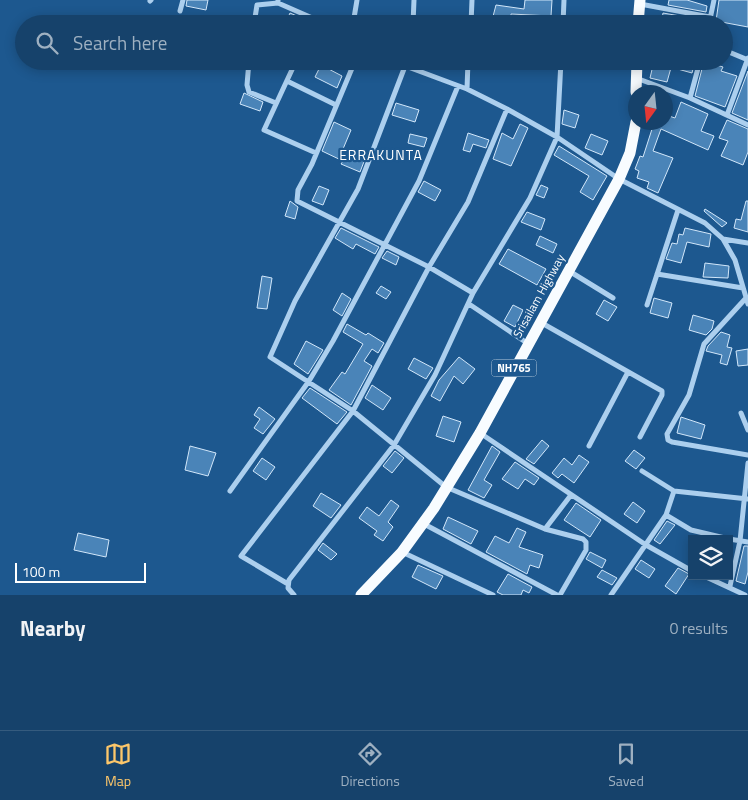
<!DOCTYPE html>
<style>
:root{--surface:#16426b;--page:#1f4971;--text:#f1f3f6;--muted:#9eb0c1;--line:#355b7e;--accent:#fdc76a}
body{margin:0;font-family:"Titillium Web",sans-serif;background:var(--page);color:var(--text)}
.controls{position:absolute;right:15px;bottom:15px;display:grid;overflow:hidden;border-radius:0px;box-shadow:0 2px 12px #0003}
.controls button{width:45px;height:45px;display:grid;place-items:center;padding:0;border:0;border-bottom:1px solid var(--line);background:var(--surface);color:var(--text);font:25px sans-serif}
.compass{position:absolute;left:628px;top:85px;width:45px;height:45px;border-radius:50%;background:var(--surface);box-shadow:0 2px 12px #0003;rotate:195deg}
.scale{position:absolute;left:15px;bottom:12px;width:131px;box-sizing:border-box;padding-left:5px;border:2px solid #fff;border-top:0;font-size:14px;line-height:18px;white-space:nowrap;color:#fff;-webkit-text-stroke:4px #1d588f;paint-order:stroke}
.list{margin:0;padding:0;list-style:none}
h2{display:flex;justify-content:space-between;align-items:center;height:65px;margin:0;padding:0 20px;font-size:21px}
h2 small{font-size:16px;font-weight:400;color:var(--muted)}
.icon{flex:none;width:28px;height:28px;fill:none;stroke:currentColor;stroke-width:2;stroke-linecap:round;stroke-linejoin:round}
.map{position:relative;flex:none;width:748px;height:595px;overflow:hidden}
.search{position:absolute;background:var(--surface);box-shadow:0 2px 12px #0003;left:15px;right:15px;top:15px;height:55px;display:flex;align-items:center;gap:12px;box-sizing:border-box;padding:0 18px;border-radius:28px;color:var(--muted);font-size:19px}
.sheet{height:135px;background:var(--surface)}
nav{display:flex;justify-content:space-around;align-items:center;box-sizing:border-box;height:70px;border-top:1px solid var(--line);background:var(--surface);font-size:14px;color:var(--muted)}
nav a{display:grid;justify-items:center;gap:2px}
nav .on{color:var(--accent)}
.map>svg:first-child{display:block}
</style>
<div class="map">
<svg width="748" height="595" viewBox="0 0 748 595">
<rect width="100%" height="100%" fill="#1d588f"/>
<path fill="#4a84b8" stroke="#d2e7fa" d="M 187,0 L 208,0 L 206,10 L 186,6 Z
M 525,0 L 552,0 L 551,16 L 511,14 L 511,24 L 491,24 L 496,5 L 524,9 Z
M 669,0 L 687,0 L 707,6 L 706,12 L 668,5 Z
M 719,0 L 748,0 L 748,27 L 716,21 Z
M 290,13 L 315,24 L 285,24 Z
M 663,13 L 703,20 L 702,24 L 661,24 Z
M 654,61 L 672,64 L 667,82 L 650,78 Z
M 675,61 L 695,61 L 692,73 L 674,68 Z
M 704,61 L 723,67 L 721,71 L 737,76 L 725,107 L 695,96 Z
M 321,65 L 342,76 L 337,88 L 315,77 Z
M 748,71 L 748,120 L 732,113 Z
M 244,93 L 263,102 L 260,111 L 240,104 Z
M 681,102 L 708,114 L 701,131 L 714,136 L 708,150 L 661,129 L 653,151 L 673,158 L 658,193 L 647,188 L 649,182 L 637,178 L 639,171 L 635,169 L 640,156 L 643,157 L 653,126 L 646,122 L 666,122 L 666,115 L 675,118 Z
M 396,103 L 419,110 L 415,122 L 392,115 Z
M 564,110 L 579,115 L 575,128 L 562,124 Z
M 727,120 L 748,129 L 748,152 L 743,165 L 721,156 L 728,141 L 719,138 Z
M 334,122 L 351,130 L 343,149 L 365,159 L 360,172 L 341,164 L 343,161 L 322,151 Z
M 520,124 L 528,128 L 511,166 L 493,159 L 502,133 L 513,139 Z
M 468,133 L 489,140 L 486,148 L 473,144 L 470,152 L 463,150 Z
M 410,134 L 427,138 L 424,147 L 408,143 Z
M 591,134 L 608,141 L 602,155 L 585,148 Z
M 559,146 L 607,176 L 593,200 L 580,192 L 589,176 L 554,155 Z
M 424,181 L 441,190 L 435,201 L 418,192 Z
M 541,185 L 548,188 L 544,198 L 536,195 Z
M 319,186 L 329,190 L 323,205 L 312,201 Z
M 290,201 L 298,207 L 295,219 L 285,216 Z
M 746,201 L 748,201 L 748,232 L 734,228 L 736,219 L 741,220 Z
M 705,209 L 727,223 L 722,227 L 704,211 Z
M 527,212 L 545,219 L 541,230 L 521,222 Z
M 341,228 L 379,247 L 375,254 L 356,244 L 353,249 L 335,238 Z
M 685,228 L 711,234 L 709,247 L 687,242 L 681,263 L 666,259 L 672,243 L 677,244 L 679,234 L 683,235 Z
M 540,236 L 557,244 L 553,253 L 536,245 Z
M 508,249 L 546,269 L 537,285 L 499,264 Z
M 387,251 L 399,257 L 396,265 L 382,258 Z
M 705,263 L 729,266 L 728,278 L 703,277 Z
M 262,276 L 272,278 L 267,309 L 257,308 Z
M 381,286 L 391,292 L 386,299 L 376,293 Z
M 342,293 L 351,299 L 342,316 L 333,310 Z
M 654,298 L 672,303 L 668,318 L 650,313 Z
M 604,300 L 617,307 L 608,321 L 596,314 Z
M 513,305 L 523,310 L 515,327 L 504,321 Z
M 693,315 L 714,321 L 712,329 L 706,335 L 689,330 Z
M 347,324 L 366,335 L 368,333 L 384,343 L 378,353 L 372,349 L 364,361 L 372,366 L 351,405 L 329,390 L 342,372 L 345,374 L 363,344 L 343,332 Z
M 721,332 L 730,335 L 727,347 L 732,348 L 727,365 L 720,363 L 722,355 L 706,351 L 708,346 Z
M 306,341 L 323,350 L 308,374 L 294,364 Z
M 748,349 L 748,365 L 738,366 L 736,351 Z
M 459,357 L 475,369 L 463,384 L 454,376 L 440,401 L 431,396 L 439,380 Z
M 414,358 L 433,368 L 426,379 L 408,369 Z
M 372,385 L 391,398 L 383,410 L 365,398 Z
M 310,388 L 347,412 L 337,424 L 302,398 Z
M 259,407 L 275,419 L 263,434 L 254,428 L 260,419 L 254,415 Z
M 443,416 L 461,422 L 454,442 L 436,436 Z
M 681,417 L 705,425 L 701,439 L 677,433 Z
M 542,440 L 549,446 L 534,464 L 526,459 Z
M 190,446 L 216,453 L 208,476 L 185,470 Z
M 492,446 L 500,452 L 484,480 L 492,485 L 484,498 L 468,490 Z
M 634,450 L 645,458 L 636,469 L 625,461 Z
M 395,451 L 404,458 L 392,473 L 383,466 Z
M 579,455 L 589,462 L 574,483 L 562,474 L 558,478 L 552,473 L 564,458 L 572,465 Z
M 262,458 L 275,467 L 266,480 L 253,471 Z
M 515,462 L 539,478 L 534,485 L 525,479 L 518,489 L 502,479 Z
M 321,493 L 341,505 L 331,518 L 313,506 Z
M 391,500 L 399,506 L 388,522 L 393,527 L 383,541 L 374,535 L 377,531 L 359,518 L 367,507 L 379,516 Z
M 633,502 L 645,511 L 637,523 L 624,514 Z
M 576,503 L 601,520 L 590,537 L 564,520 Z
M 448,517 L 478,531 L 471,544 L 443,529 Z
M 667,521 L 675,525 L 660,544 L 654,540 Z
M 517,528 L 526,532 L 519,547 L 543,555 L 539,568 L 530,565 L 527,574 L 486,552 L 495,536 L 509,543 Z
M 78,533 L 109,540 L 106,557 L 74,550 Z
M 323,543 L 337,554 L 331,560 L 318,550 Z
M 744,546 L 748,546 L 748,572 L 745,584 L 736,581 Z
M 590,552 L 606,560 L 602,568 L 586,559 Z
M 641,560 L 655,569 L 649,578 L 635,569 Z
M 418,565 L 443,576 L 436,589 L 412,577 Z
M 678,568 L 689,574 L 676,594 L 665,586 Z
M 602,570 L 617,578 L 612,585 L 597,577 Z
M 508,574 L 532,587 L 529,593 L 523,590 L 521,595 L 503,595 L 497,592 Z"/>
<g fill="none" stroke-linecap="round" stroke-linejoin="round">
<path stroke="#accfee" stroke-width="5" d="M 278,0 L 278,3 L 326,24
M 150,1 L 151,0
M 640,4 L 710,17
M 180,11 L 183,0
M 254,24 L 257,5 L 278,3
M 353,24 L 357,0
M 413,24 L 414,0
M 471,24 L 472,0
M 563,24 L 564,0
M 709,24 L 714,0
M 724,50 L 748,60
M 249,61 L 247,85 L 249,92 L 276,103
M 296,61 L 264,130 L 316,153
M 355,61 L 312,164 L 298,190 L 297,201 L 429,267 L 473,293
M 392,61 L 467,89 L 507,109 L 557,137 L 619,179 L 705,223 L 723,239 L 735,260 L 748,304
M 407,61 L 358,189 L 295,301 L 270,357 L 353,411 L 446,487 L 545,529 L 583,539 L 586,542 L 586,550 L 560,595
M 636,78 L 690,98 L 748,125
M 287,81 L 336,105
M 467,89 L 468,61
M 690,98 L 700,61
M 727,115 L 748,58
M 723,239 L 748,243
M 569,271 L 613,298
M 657,274 L 743,288
M 746,298 L 704,344 L 689,395 L 667,434 L 668,440 L 672,442 L 748,455
M 469,304 L 527,343
M 647,305 L 678,210
M 540,322 L 662,391 L 662,395 L 640,437
M 741,413 L 748,430
M 480,433 L 646,545 L 692,571
M 589,446 L 628,372
M 642,471 L 674,491 L 748,499
M 230,491 L 309,381 L 333,341 L 419,181 L 458,86
M 666,515 L 691,530 L 729,539
M 424,524 L 557,595
M 545,529 L 571,495
M 729,539 L 748,542
M 402,552 L 493,595
M 704,576 L 745,595
M 288,584 L 241,556 L 353,411 L 429,267 L 468,202 L 507,109
M 730,586 L 740,541 L 748,463
M 294,595 L 288,588 L 289,580 L 394,445 L 435,375 L 473,293 L 530,198 L 557,137 L 561,61
M 611,595 L 666,515 L 674,491"/>
<path stroke="#f8fcff" stroke-width="11" d="M 638,24 L 640,0
M 636,92 L 637,61
M 361,595 L 402,552 L 434,508 L 480,433 L 619,179 L 630,153 L 636,122"/>
</g>
<g text-anchor="middle" stroke-width="4.5" stroke-linejoin="round" paint-order="stroke">
<rect fill="#1d588f" stroke="#bbcddd" stroke-width="1" x="491.5" y="359.5" width="45" height="17" rx="4"/>
<g font-size="11" font-weight="bold" fill="#fff">
<text x="514" y="372">NH765</text>
</g>
<g font-size="12" fill="#fff" stroke="#1d588f">
<text transform="translate(539 296) rotate(-61)" y="4">Srisailam Highway</text>
</g>
<g font-size="14" letter-spacing="1" fill="#fff" stroke="#1d588f">
<text x="381" y="160">ERRAKUNTA</text>
</g>
</g>
</svg>
<div class="controls">
<button><svg class="icon" aria-label="layers" viewBox="0 0 24 24"><path d="M12 4l9 5-9 5-9-5zM3 14l9 5 9-5"/></svg></button>
</div>
<svg class="compass" viewBox="-18 -18 36 36"><path d="M0-13l5 13h-10z" fill="#e53935"/><path d="M0 13l5-13h-10z" fill="#9eb0c1"/></svg>
<div class="scale">100 m</div>
<div class="search"><svg class="icon" aria-label="search" viewBox="0 0 24 24"><circle cx="10" cy="10" r="6"/><path d="M15 15l6 6"/></svg>Search here</div>
</div>
<section class="sheet">
<h2>Nearby<small>0 results</small></h2>
<ul class="list">
</ul>
</section>
<nav>
<a class="on"><svg class="icon" aria-label="map" viewBox="0 0 24 24"><path d="M3 6l6-2 6 2 6-2v14l-6 2-6-2-6 2zM9 4v14M15 6v14"/></svg>Map</a>
<a><svg class="icon" aria-label="directions" viewBox="0 0 24 24"><path d="M12 3l9 9-9 9-9-9zM9 14v-3h6M13 9l2 2-2 2"/></svg>Directions</a>
<a><svg class="icon" aria-label="saved" viewBox="0 0 24 24"><path d="M7 4h10v16l-5-4-5 4z"/></svg>Saved</a>
</nav>
